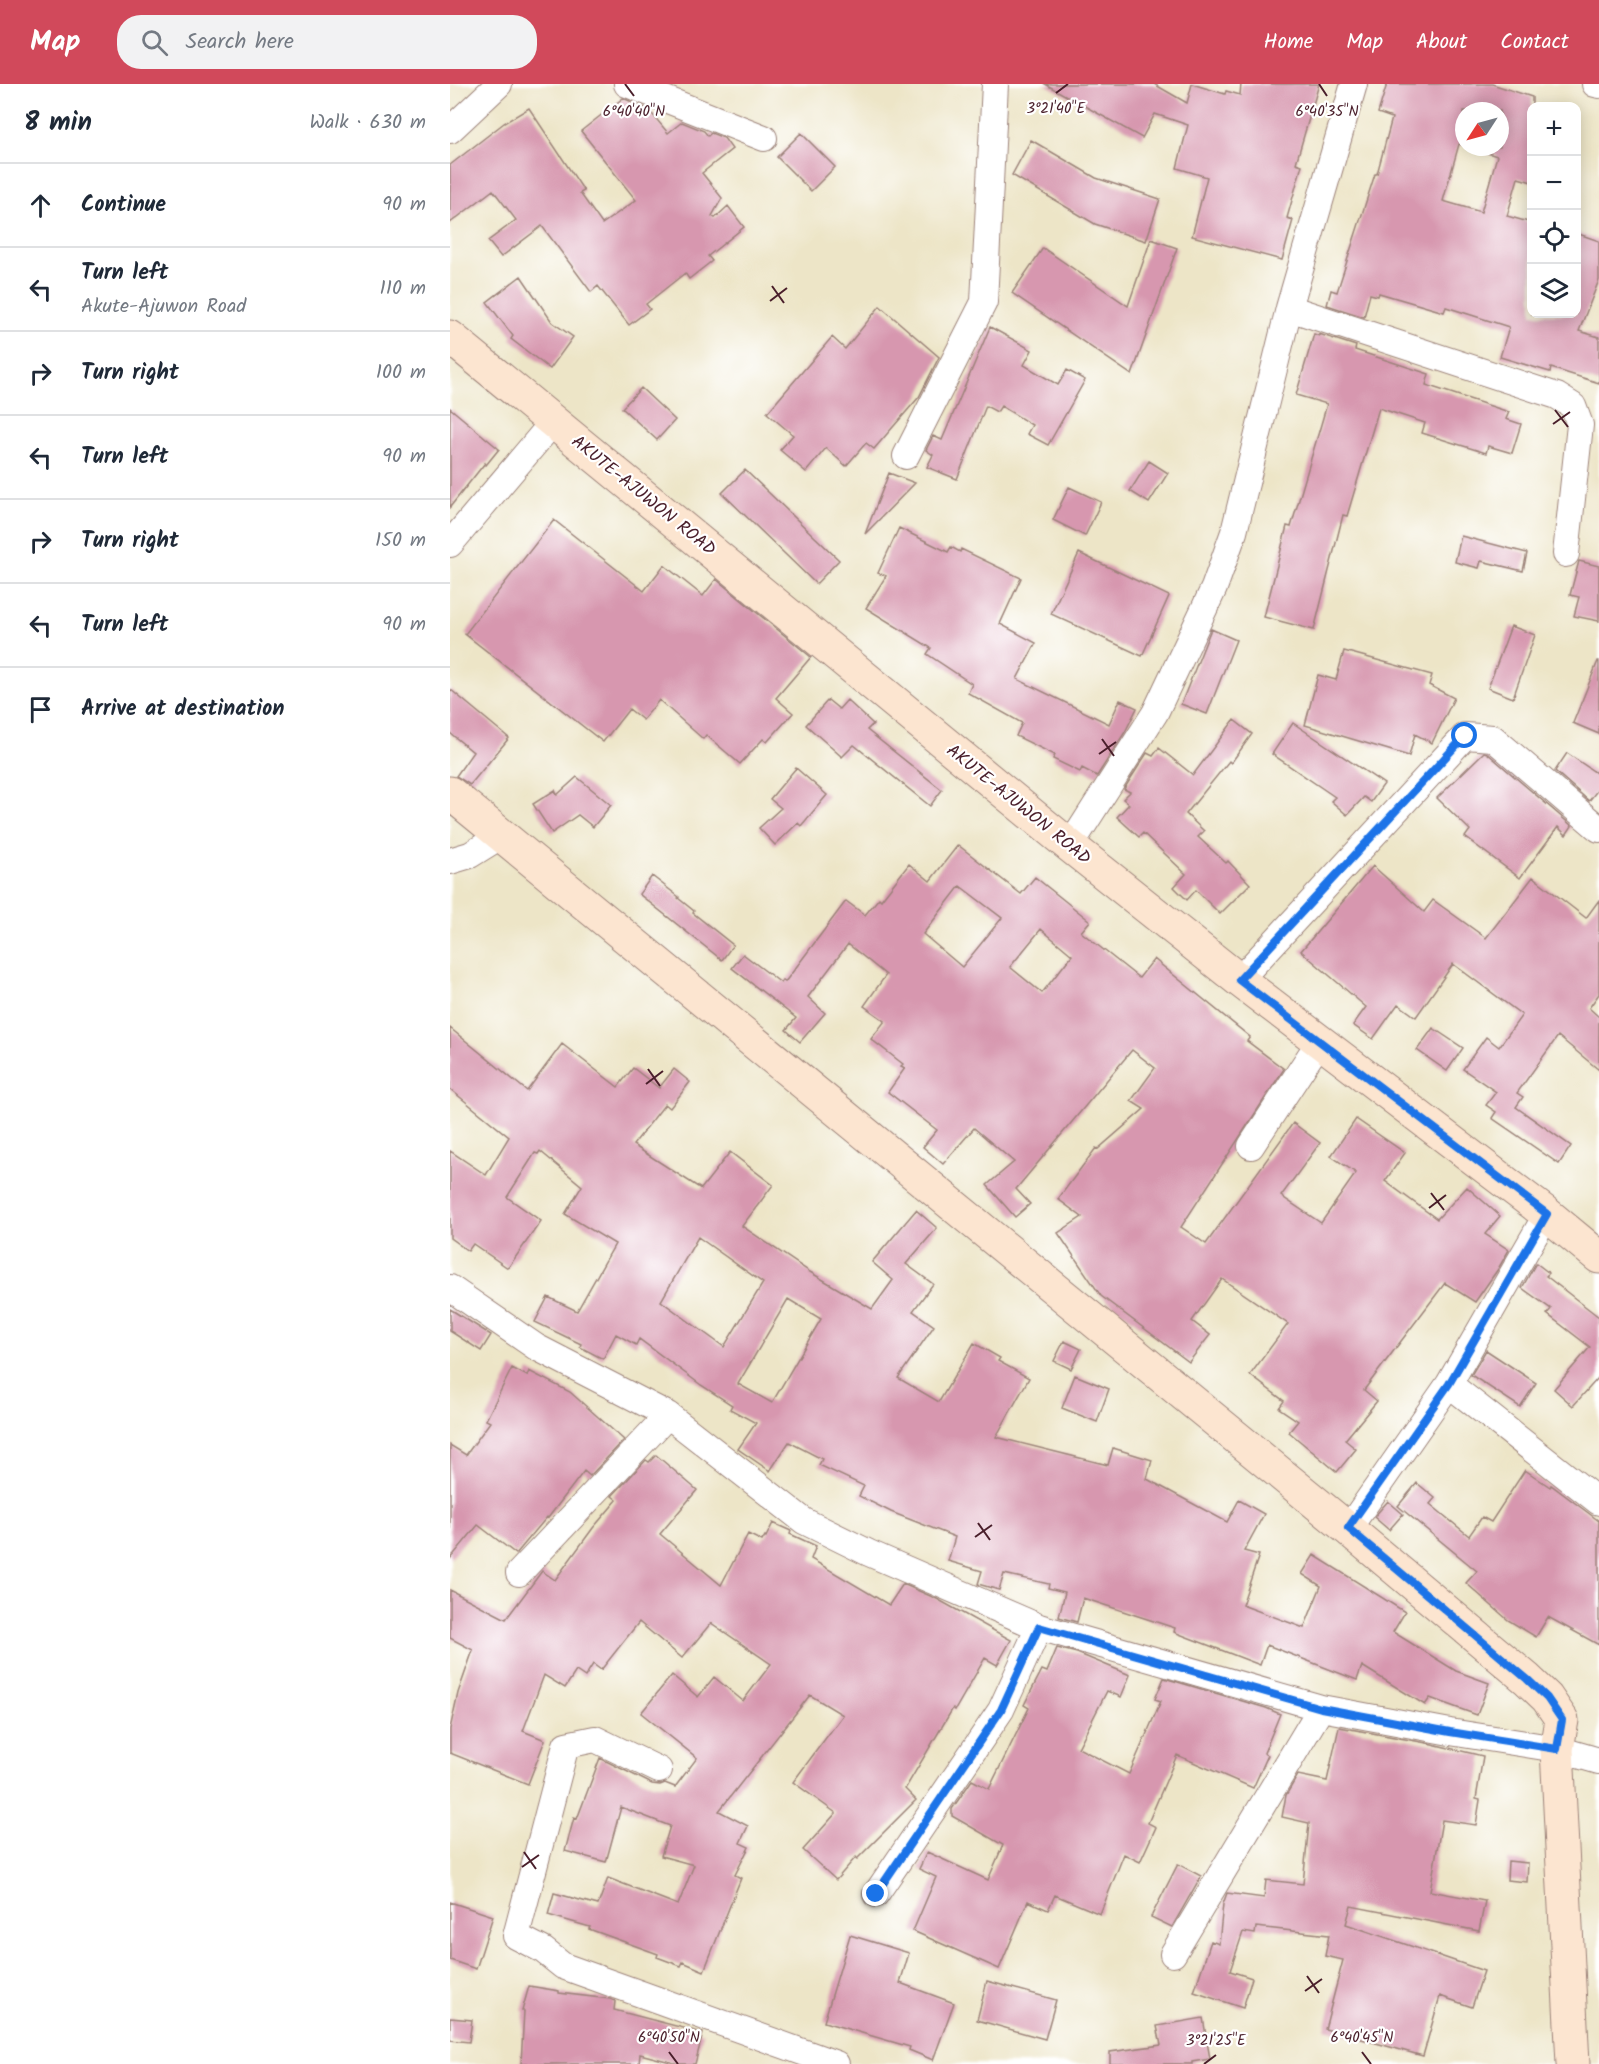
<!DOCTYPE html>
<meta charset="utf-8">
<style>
:root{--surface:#fff;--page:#f2f2f3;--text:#1f2937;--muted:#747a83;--line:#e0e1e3;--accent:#d1495b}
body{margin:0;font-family:Kalam,sans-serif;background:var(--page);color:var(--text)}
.controls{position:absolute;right:18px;top:18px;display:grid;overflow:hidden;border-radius:12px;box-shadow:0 3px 15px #0003}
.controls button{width:54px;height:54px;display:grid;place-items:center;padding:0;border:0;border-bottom:2px solid var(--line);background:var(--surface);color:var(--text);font:30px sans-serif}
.compass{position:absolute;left:1005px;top:18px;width:54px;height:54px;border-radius:50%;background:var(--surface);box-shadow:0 3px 15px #0003;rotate:234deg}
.stop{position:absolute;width:18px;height:18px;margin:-14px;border:4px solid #1a73e8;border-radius:50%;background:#fff}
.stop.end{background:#1a73e8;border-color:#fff;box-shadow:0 2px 6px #0008}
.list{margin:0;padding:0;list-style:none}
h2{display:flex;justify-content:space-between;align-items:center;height:78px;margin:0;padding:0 24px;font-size:26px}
h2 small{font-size:20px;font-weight:400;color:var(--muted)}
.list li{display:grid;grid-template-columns:39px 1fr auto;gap:18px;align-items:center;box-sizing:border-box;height:84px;padding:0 24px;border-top:2px solid var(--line)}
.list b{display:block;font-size:22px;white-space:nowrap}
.list p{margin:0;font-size:20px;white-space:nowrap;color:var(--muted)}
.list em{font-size:20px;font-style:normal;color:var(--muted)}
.icon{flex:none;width:33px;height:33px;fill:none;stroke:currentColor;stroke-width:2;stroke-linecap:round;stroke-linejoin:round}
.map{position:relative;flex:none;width:1149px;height:1980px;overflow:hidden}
header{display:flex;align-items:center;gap:36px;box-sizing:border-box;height:84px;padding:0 30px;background:var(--accent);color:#fff}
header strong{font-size:28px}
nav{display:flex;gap:33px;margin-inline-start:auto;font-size:21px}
.search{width:420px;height:54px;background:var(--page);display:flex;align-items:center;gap:15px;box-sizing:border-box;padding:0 21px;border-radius:24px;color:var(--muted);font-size:22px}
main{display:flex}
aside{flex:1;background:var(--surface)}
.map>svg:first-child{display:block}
</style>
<header>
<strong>Map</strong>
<div class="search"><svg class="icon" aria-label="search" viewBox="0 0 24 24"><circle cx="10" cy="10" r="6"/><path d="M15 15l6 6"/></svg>Search here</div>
<nav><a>Home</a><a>Map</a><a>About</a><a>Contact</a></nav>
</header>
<main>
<aside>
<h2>8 min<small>Walk · 630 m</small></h2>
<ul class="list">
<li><svg class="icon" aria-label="ahead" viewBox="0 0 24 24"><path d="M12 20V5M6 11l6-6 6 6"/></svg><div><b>Continue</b></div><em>90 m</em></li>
<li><svg class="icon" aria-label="left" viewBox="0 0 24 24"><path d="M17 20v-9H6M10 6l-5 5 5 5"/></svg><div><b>Turn left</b><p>Akute-Ajuwon Road</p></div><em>110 m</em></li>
<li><svg class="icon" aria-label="right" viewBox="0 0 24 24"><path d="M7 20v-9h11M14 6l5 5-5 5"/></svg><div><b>Turn right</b></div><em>100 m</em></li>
<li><svg class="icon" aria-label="left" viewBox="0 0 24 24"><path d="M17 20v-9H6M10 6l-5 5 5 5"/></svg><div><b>Turn left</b></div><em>90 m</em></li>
<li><svg class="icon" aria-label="right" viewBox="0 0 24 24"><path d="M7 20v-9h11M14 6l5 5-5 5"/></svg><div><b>Turn right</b></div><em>150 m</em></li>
<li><svg class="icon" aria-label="left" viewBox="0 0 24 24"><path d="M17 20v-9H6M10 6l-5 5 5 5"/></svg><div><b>Turn left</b></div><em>90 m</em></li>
<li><svg class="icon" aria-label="arrive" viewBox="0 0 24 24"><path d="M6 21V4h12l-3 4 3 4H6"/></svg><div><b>Arrive at destination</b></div></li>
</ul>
</aside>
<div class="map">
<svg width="1149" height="1980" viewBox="0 0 1149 1980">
<rect width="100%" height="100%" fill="#fff"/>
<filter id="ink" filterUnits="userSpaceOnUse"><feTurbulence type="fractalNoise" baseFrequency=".0167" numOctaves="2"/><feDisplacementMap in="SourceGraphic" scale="12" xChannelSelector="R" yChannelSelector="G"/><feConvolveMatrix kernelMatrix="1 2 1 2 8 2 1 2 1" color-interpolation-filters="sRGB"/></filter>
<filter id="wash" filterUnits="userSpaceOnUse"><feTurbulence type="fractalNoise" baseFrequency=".008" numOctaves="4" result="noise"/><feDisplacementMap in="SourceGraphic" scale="24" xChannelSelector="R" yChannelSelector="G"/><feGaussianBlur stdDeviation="1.35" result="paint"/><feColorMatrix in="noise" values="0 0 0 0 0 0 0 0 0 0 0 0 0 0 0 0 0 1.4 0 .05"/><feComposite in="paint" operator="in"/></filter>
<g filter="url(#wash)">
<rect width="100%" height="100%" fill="#ede5c7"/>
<g id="blocks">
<path fill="#d797af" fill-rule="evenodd" d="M 595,0 L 704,0 L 737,19 L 742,0 L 775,10 L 776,7 L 790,11 L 791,0 L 869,0 L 846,79 L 852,81 L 837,134 L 843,136 L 832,176 L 742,152 L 757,93 L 727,84 L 738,41 L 705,30 L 692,54 Z
M 937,0 L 1042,0 L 1082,13 L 1082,98 L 1068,94 L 1057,132 L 1082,139 L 1082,230 L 1126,230 L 1126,149 L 1149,157 L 1149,196 L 1129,247 L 1149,253 L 1149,299 L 1101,284 L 1100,288 L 1050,273 L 1059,243 L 996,223 L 994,228 L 929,209 L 928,212 L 920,210 L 914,233 L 877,221 L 881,206 L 887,208 L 925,90 L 927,90 L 942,34 L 928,29 ZM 1014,27 L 1050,27 L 1050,63 L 1019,63 L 1047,72 L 1031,128 L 993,117 L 1009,60 L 1014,61 Z
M 173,14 L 198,25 L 218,49 L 232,38 L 254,47 L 258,52 L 261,49 L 274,54 L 282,65 L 252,89 L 272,114 L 262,132 L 265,134 L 278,122 L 294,143 L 258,172 L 262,177 L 239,195 L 235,189 L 196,220 L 200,225 L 179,241 L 148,202 L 141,208 L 92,142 L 51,173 L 38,157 L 66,136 L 43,106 L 0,139 L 0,81 L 54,39 L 79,24 L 134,107 L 130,109 L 152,140 L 186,116 L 131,47 Z
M 351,49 L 385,83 L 361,107 L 327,73 Z
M 581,56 L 646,94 L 710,115 L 696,157 L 645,140 L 562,91 Z
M 701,155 L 727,164 L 682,291 L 562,209 L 593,164 L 678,222 Z
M 71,192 L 102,238 L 123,253 L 100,285 L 61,255 L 63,252 L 37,218 Z
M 430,222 L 489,273 L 469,313 L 424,365 L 416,359 L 396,382 L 376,364 L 356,388 L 330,366 L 343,351 L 317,329 L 382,253 L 395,265 Z
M 540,243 L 582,266 L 574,281 L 608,301 L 617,286 L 635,296 L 598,361 L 577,350 L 582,341 L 551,322 L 547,328 L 536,322 L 507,395 L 477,383 L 483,371 L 476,366 L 483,352 L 492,356 Z
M 864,250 L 869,252 L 869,250 L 906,262 L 905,266 L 979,290 L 976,301 L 1059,328 L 1056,335 L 1071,340 L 1062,369 L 1038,362 L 1036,369 L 972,349 L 975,339 L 929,324 L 897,432 L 893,431 L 864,546 L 814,533 L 837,442 L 841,443 L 877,320 L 846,311 Z
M 191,304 L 225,336 L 207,356 L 172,324 Z
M 0,324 L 49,365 L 36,381 L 35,379 L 0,423 Z
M 699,377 L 718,389 L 699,419 L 680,407 Z
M 295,386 L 389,476 L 366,500 L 272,409 Z
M 439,389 L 465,399 L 415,450 Z
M 619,403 L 651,418 L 635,452 L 603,436 Z
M 104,436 L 194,507 L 214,481 L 253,512 L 266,495 L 361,573 L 326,614 L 343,629 L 317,658 L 313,655 L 290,680 L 256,651 L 253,655 L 209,616 L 193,636 L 179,625 L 153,658 L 15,550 Z
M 449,444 L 498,468 L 501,463 L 510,468 L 511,465 L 571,494 L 550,540 L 586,559 L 567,595 L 659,640 L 670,616 L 687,624 L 675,648 L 647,692 L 632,684 L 630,688 L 603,675 L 605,671 L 566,652 L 572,639 L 518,609 L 522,600 L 477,570 L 481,564 L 416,524 L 436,492 L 428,489 Z
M 1011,452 L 1077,469 L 1073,487 L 1031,477 L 1029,484 L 1005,478 Z
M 629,469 L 719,512 L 692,572 L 601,530 Z
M 1129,477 L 1149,482 L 1149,537 L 1124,532 L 1129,513 L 1120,511 Z
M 1061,542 L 1085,551 L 1063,614 L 1038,604 Z
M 761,545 L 786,556 L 757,630 L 731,620 Z
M 894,567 L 982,591 L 979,601 L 1004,614 L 982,659 L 965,650 L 959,672 L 855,641 L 868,591 L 886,596 Z
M 1148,577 L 1149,577 L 1149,650 L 1123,639 Z
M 0,605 L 59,654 L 20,701 L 6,692 L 23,668 L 0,649 Z
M 378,616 L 389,625 L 397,616 L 423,640 L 417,646 L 492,706 L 480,722 L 404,661 L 392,673 L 356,641 Z
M 784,636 L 802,650 L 781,679 L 779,677 L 736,730 L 754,747 L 748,753 L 776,779 L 778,777 L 800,800 L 770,830 L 746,806 L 737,816 L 724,803 L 736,790 L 693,749 L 689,753 L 667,733 L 679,720 L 673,715 L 680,708 L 674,705 L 697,669 L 703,672 L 709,664 L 743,691 Z
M 843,639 L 934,700 L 921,718 L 914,713 L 897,731 L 881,717 L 885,713 L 822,670 Z
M 1034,668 L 1037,669 L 1122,742 L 1116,751 L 1108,743 L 1070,794 L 1015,753 L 1020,746 L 987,714 Z
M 1117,669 L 1149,691 L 1149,704 L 1139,717 L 1105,687 Z
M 346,684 L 377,711 L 351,742 L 348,739 L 325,761 L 309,744 L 331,724 L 320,715 Z
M 127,693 L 161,721 L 143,743 L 128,731 L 102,749 L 83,720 L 105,706 L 107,711 Z
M 508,761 L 571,810 L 585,793 L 640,837 L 631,848 L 689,894 L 704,875 L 800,953 L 797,957 L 834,985 L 731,1143 L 756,1160 L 843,1039 L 870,1059 L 831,1112 L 871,1139 L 906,1089 L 881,1072 L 906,1035 L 955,1069 L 935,1097 L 987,1135 L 1017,1103 L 1050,1132 L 1035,1150 L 1059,1166 L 1048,1185 L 1025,1218 L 995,1199 L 914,1306 L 927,1317 L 895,1356 L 906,1365 L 887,1388 L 839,1348 L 848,1337 L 829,1324 L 834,1317 L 800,1291 L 838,1240 L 772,1195 L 742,1237 L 760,1251 L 739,1278 L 651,1212 L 608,1149 L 632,1133 L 608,1115 L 646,1064 L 648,1065 L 694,1025 L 681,1017 L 705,984 L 682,966 L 566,1105 L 580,1120 L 565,1133 L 537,1101 L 564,1078 L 524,1044 L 493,1080 L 473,1063 L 487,1046 L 438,1008 L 455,984 L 451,982 L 453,980 L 421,955 L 435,937 L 414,922 L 436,891 L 398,860 L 358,913 L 375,929 L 350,958 L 336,946 L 346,934 L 282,884 L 293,870 L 331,899 L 333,896 L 335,898 L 396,817 L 415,831 L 429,814 L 431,816 L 459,780 L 480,797 ZM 510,802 L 552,834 L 512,883 L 473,850 ZM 591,845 L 622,871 L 592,909 L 560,883 Z
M 923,782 L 974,828 L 983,816 L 1036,854 L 1083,793 L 1136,834 L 1149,816 L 1149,910 L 1139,924 L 1149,933 L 1149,986 L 1108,952 L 1067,1009 L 1073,1013 L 1066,1023 L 1121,1062 L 1109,1080 L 1042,1034 L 1046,1028 L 1036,1021 L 1046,1008 L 1013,985 L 1036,953 L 1049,963 L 1072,931 L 1003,880 L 966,933 L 948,920 L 923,955 L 903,941 L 916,923 L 851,867 Z
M 202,792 L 229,813 L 228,814 L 244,827 L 243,829 L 283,861 L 272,876 L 189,810 Z
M 0,944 L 77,1007 L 112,960 L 168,1003 L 183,984 L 209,1004 L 224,985 L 240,998 L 220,1024 L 215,1020 L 183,1061 L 251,1105 L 280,1068 L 323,1101 L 292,1142 L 360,1188 L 422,1225 L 443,1196 L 422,1178 L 466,1126 L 487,1144 L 456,1180 L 483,1200 L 463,1227 L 484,1242 L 448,1294 L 489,1318 L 524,1259 L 550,1274 L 548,1277 L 579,1294 L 546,1353 L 658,1381 L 663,1364 L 702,1376 L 697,1395 L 777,1438 L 789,1416 L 814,1430 L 794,1467 L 809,1471 L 792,1521 L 854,1544 L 871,1502 L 852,1490 L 864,1471 L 955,1528 L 943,1548 L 1006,1587 L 1039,1599 L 1027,1631 L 980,1614 L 975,1621 L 912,1582 L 907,1596 L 817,1561 L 810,1581 L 724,1548 L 725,1544 L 633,1514 L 627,1538 L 609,1533 L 615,1508 L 598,1504 L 599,1500 L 554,1490 L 549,1506 L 528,1500 L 532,1487 L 498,1477 L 505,1453 L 441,1428 L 409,1412 L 414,1402 L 369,1381 L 372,1375 L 339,1358 L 320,1387 L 288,1365 L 306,1339 L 280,1325 L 282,1321 L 251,1301 L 189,1255 L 186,1261 L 166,1250 L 153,1275 L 130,1263 L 131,1260 L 85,1238 L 98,1213 L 127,1227 L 165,1160 L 115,1130 L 132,1102 L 90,1067 L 88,1070 L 85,1069 L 57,1113 L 91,1137 L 58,1184 L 23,1160 L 18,1167 L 0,1154 L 0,1067 L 36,1091 L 59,1053 L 0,1005 ZM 248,1153 L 313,1199 L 274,1263 L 211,1217 ZM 338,1215 L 371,1235 L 322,1319 L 288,1300 Z
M 983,944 L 1013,964 L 997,987 L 967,966 Z
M 1086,1179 L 1099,1189 L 1096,1192 L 1149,1233 L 1149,1293 L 1123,1322 L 1104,1305 L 1140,1263 L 1097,1230 L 1101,1225 L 1072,1204 Z
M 0,1225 L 41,1251 L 31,1267 L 0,1247 Z
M 614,1257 L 631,1265 L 621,1285 L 604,1277 Z
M 1036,1266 L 1086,1299 L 1070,1323 L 1021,1291 Z
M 62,1284 L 77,1292 L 79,1287 L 120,1308 L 174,1356 L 140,1392 L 134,1387 L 98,1434 L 97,1433 L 66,1470 L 28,1441 L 0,1475 L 0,1361 L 16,1371 L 40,1338 L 36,1336 Z
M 625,1291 L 659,1305 L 647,1338 L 612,1324 Z
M 206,1371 L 247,1406 L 210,1450 L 271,1501 L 298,1450 L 312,1457 L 315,1452 L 316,1453 L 323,1439 L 341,1447 L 340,1450 L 366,1462 L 361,1475 L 439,1521 L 453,1500 L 487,1515 L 561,1556 L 547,1581 L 535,1574 L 505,1626 L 503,1624 L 455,1705 L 466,1716 L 407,1775 L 406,1773 L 386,1796 L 353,1766 L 386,1729 L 343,1698 L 393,1631 L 360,1611 L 269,1727 L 298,1742 L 290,1759 L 299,1763 L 285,1791 L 291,1794 L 254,1887 L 233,1878 L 231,1882 L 207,1873 L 208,1870 L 139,1845 L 140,1843 L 98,1831 L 104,1809 L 148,1821 L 158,1794 L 228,1821 L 244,1781 L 211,1772 L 220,1742 L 171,1723 L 156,1778 L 115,1767 L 124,1734 L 127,1735 L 150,1674 L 202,1700 L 210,1701 L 215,1699 L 225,1703 L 247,1674 L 191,1629 L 222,1591 L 248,1613 L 264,1593 L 293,1617 L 321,1580 L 261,1539 L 232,1574 L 189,1538 L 151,1586 L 143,1580 L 135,1593 L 126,1587 L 115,1604 L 94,1591 L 73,1647 L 95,1656 L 78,1700 L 0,1669 L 0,1645 L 8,1609 L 23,1566 L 0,1554 L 0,1506 L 56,1535 L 92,1487 L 105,1496 L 143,1444 L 167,1416 L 162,1412 L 196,1376 L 199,1378 Z
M 1075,1386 L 1100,1403 L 1101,1401 L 1149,1437 L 1149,1561 L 1098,1533 L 1086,1553 L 1058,1536 L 1016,1499 L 1027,1487 L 948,1422 L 967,1399 L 985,1414 L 980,1420 L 1019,1452 L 1032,1433 L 1041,1438 Z
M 938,1417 L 953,1430 L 939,1446 L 924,1433 Z
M 607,1564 L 627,1569 L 680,1591 L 671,1613 L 657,1607 L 628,1664 L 679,1690 L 711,1617 L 705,1615 L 714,1594 L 816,1624 L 830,1630 L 814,1669 L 818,1671 L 803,1704 L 727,1671 L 698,1739 L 706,1743 L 690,1778 L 674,1770 L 650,1830 L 605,1811 L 598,1826 L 578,1817 L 549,1885 L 463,1847 L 486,1793 L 469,1785 L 477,1768 L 538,1796 L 553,1761 L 502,1732 L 502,1725 L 522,1696 L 539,1705 L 579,1624 L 574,1621 L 592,1586 L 597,1588 Z
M 889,1643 L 982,1660 L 1033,1672 L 1026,1715 L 1030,1716 L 1026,1741 L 992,1736 L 980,1807 L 1035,1817 L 1029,1847 L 901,1822 L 896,1840 L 1034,1887 L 1022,1923 L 990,1912 L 973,1972 L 875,1945 L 893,1876 L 875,1872 L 879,1851 L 806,1843 L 805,1850 L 793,1848 L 780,1887 L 802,1894 L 793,1924 L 744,1908 L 761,1857 L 769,1860 L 773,1820 L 777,1809 L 814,1814 L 816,1796 L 853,1800 L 859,1739 L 832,1733 L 836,1711 L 848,1691 L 877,1697 Z
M 1058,1777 L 1078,1779 L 1077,1798 L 1057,1796 Z
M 728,1780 L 751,1792 L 722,1843 L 701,1833 Z
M 0,1818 L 43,1832 L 26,1885 L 0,1876 Z
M 400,1851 L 459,1869 L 450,1899 L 504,1919 L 483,1976 L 459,1966 L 460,1963 L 374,1938 Z
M 537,1897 L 606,1916 L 595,1955 L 527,1936 Z
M 79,1902 L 109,1907 L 109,1909 L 160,1915 L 165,1917 L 164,1926 L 253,1949 L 245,1980 L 228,1980 L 190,1970 L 189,1980 L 71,1980 L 74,1927 L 72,1927 Z
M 0,1934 L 22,1936 L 19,1958 L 0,1956 Z
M 753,1934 L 760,1975 L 742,1978 L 742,1980 L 660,1980 L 660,1968 L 711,1961 L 707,1942 Z"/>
</g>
</g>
<g filter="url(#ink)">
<use href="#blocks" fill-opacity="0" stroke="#9c8279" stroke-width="1.5"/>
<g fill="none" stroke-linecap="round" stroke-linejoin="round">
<g stroke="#9c8279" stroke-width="28">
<path id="street" d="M 177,0 L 314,54
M 1145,0 L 1149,1
M 0,46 L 49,0
M 839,224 L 1107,312 L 1123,322 L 1130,341 L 1116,470
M 456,372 L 534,218 L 545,0
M 0,460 L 104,337
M 620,762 L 705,629 L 764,504 L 784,448 L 839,224 L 904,0
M 0,777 L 20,771 L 52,751
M 789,896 L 1015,652 L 1043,654 L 1149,745
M 801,1062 L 870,957
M 0,1204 L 86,1263 L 218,1331 L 354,1437 L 419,1469 L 589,1543 L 871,1624 L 1000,1648 L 1107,1665 L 1149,1677
M 999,1300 L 1149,1418
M 898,1445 L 999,1300 L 1097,1130
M 69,1489 L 218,1331
M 209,1686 L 145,1655 L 116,1661 L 66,1852 L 93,1866 L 113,1882 L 386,1980
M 426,1810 L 551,1626 L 589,1543
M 723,1870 L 871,1624"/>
</g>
<g stroke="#9c8279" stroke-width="35">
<path id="secondary" d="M 0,253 L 620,762 L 789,896 L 1097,1130 L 1149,1173
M 0,709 L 898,1445 L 1077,1595 L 1097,1614 L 1112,1636 L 1107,1665 L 1123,1980"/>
</g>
<use href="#street" stroke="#fff" stroke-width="26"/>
<use href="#secondary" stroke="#fce5d0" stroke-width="33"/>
</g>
</g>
<g fill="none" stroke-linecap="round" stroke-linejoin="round" filter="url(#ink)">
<path stroke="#1a73e8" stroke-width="8" d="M 426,1810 L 551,1626 L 589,1543 L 871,1624 L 1000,1648 L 1107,1665 L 1112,1636 L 1097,1614 L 1077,1595 L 898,1444 L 999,1300 L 1097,1130 L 789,896 L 1015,652"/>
</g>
<path fill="none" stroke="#4a1f2b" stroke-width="2" d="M 175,0 L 184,12M 869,0 L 877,12M 606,9 L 618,0M 322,202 L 334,219M 320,217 L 337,204M 1105,326 L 1118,343M 1103,340 L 1120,328M 652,655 L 664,672M 649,670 L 666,658M 198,985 L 210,1002M 196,1000 L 213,987M 981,1109 L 994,1126M 979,1124 L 996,1111M 528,1439 L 540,1456M 525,1453 L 542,1441M 74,1768 L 86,1785M 72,1783 L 89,1771M 857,1892 L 869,1909M 855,1907 L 872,1895M 219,1968 L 228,1980M 912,1968 L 921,1980M 754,1980 L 766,1971"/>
<g text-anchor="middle" stroke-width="4.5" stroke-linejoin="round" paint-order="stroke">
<g font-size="18" fill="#4a1f2b" stroke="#fff">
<text transform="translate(194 411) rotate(39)" y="6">AKUTE-AJUWON ROAD</text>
<text transform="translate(569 720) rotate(39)" y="6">AKUTE-AJUWON ROAD</text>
</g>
</g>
<g font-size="15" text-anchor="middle" fill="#4a1f2b" stroke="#fff" stroke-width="4.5" stroke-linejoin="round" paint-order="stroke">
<text x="606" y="29">3°21'40"E</text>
<text x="184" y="32">6°40'40"N</text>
<text x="877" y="32">6°40'35"N</text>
<text x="219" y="1958">6°40'50"N</text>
<text x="912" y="1958">6°40'45"N</text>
<text x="766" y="1961">3°21'25"E</text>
</g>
</svg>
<div class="controls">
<button>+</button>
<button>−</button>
<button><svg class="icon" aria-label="locate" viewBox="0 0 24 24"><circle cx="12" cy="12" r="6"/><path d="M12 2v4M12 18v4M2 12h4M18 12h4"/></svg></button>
<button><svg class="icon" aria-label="layers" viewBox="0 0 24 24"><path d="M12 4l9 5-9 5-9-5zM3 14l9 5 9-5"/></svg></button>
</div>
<svg class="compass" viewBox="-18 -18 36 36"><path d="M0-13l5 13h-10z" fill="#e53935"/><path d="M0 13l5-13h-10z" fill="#747a83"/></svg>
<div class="stop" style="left:1015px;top:652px"></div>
<div class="stop end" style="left:426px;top:1810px"></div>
</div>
</main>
